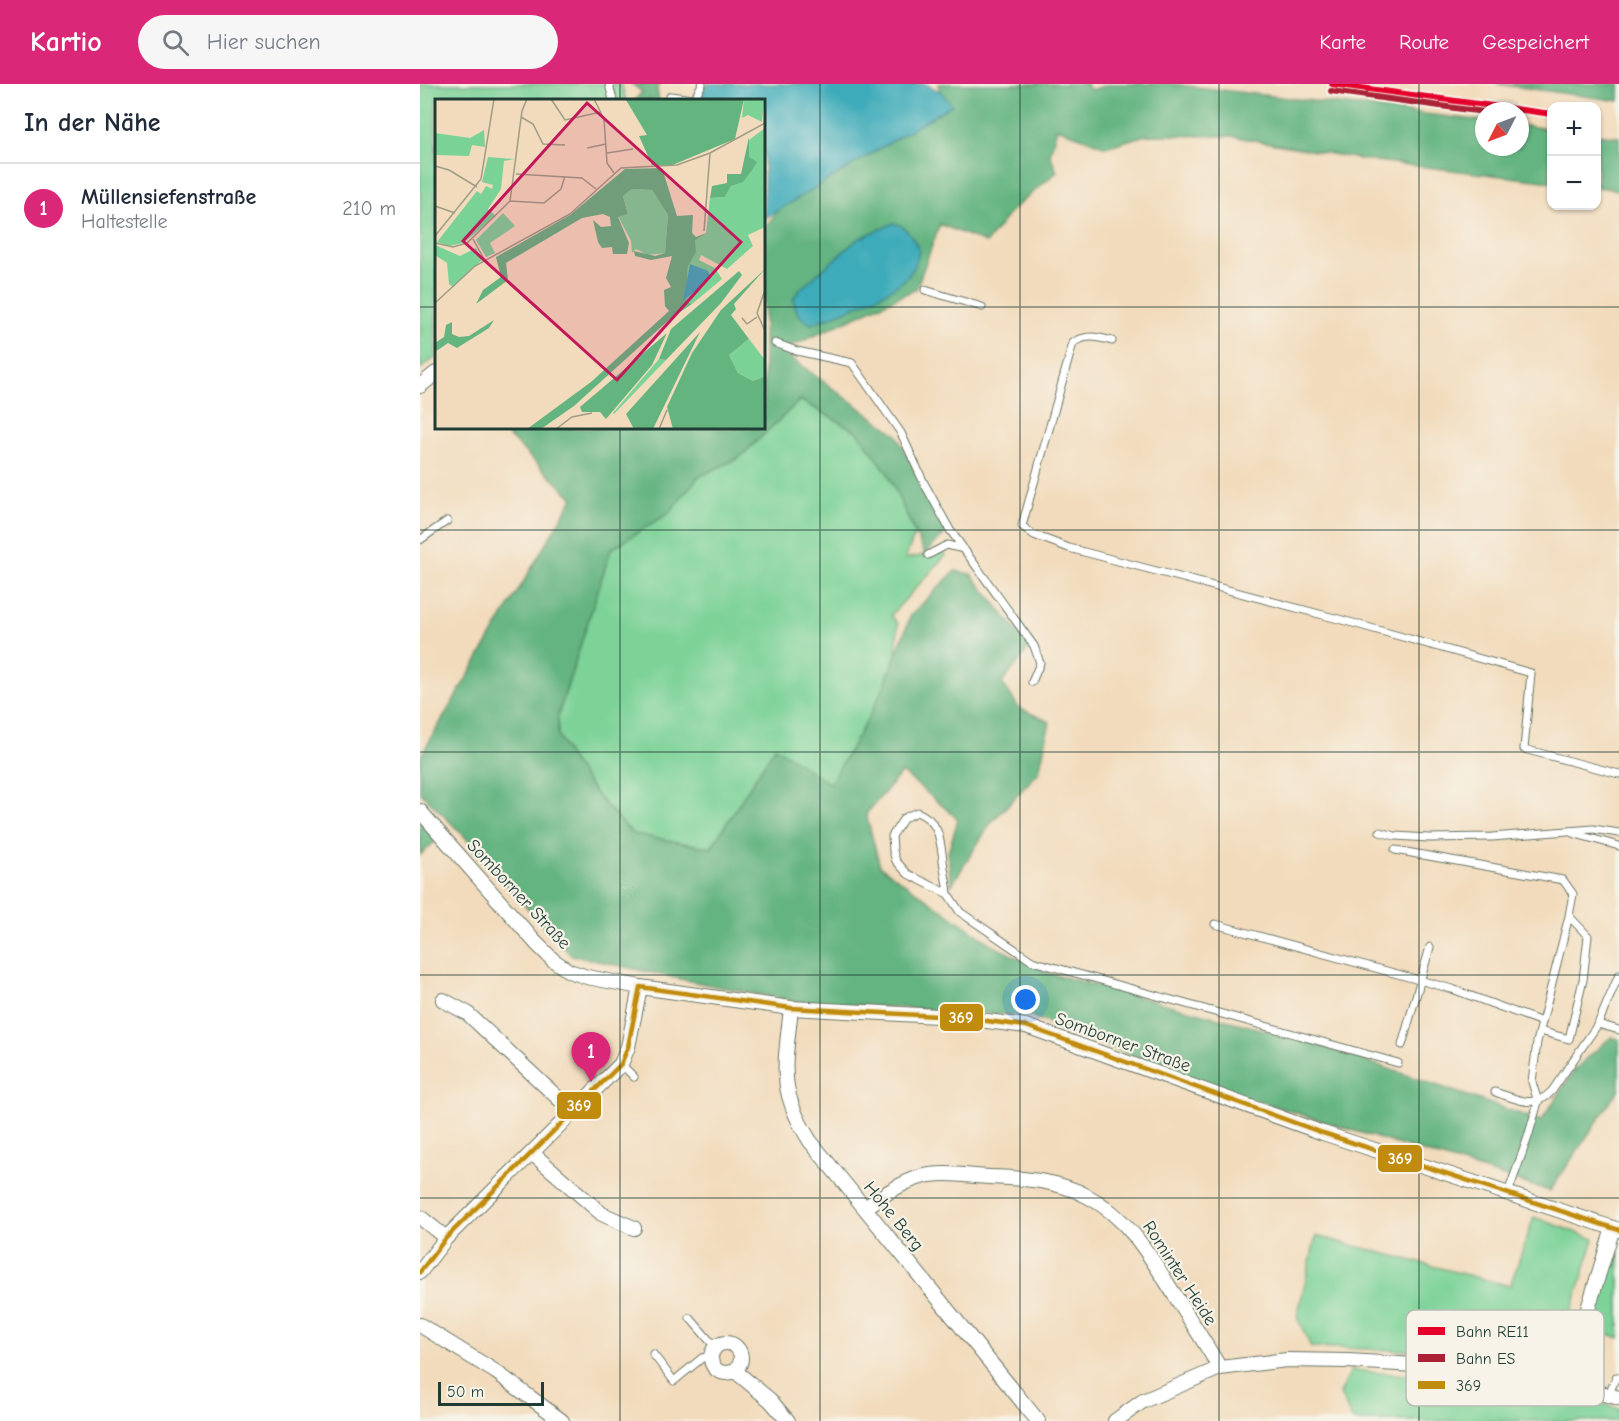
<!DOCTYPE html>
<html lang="de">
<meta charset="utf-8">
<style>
:root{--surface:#fff;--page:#f6f6f7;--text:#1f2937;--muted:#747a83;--line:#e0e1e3;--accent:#db2777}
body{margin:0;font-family:"Comic Neue",sans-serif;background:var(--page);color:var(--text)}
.controls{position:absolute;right:18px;top:18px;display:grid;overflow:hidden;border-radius:12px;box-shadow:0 2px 4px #0004}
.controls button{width:54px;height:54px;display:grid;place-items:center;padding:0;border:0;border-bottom:2px solid var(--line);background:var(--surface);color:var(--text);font:30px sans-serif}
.compass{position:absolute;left:1055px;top:18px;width:54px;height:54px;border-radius:50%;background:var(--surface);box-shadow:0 2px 4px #0004;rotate:228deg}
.scale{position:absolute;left:18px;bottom:15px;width:106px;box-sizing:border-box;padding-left:6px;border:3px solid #1f3d34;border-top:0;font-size:16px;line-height:21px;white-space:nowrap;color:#1f3d34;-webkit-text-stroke:4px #f7f3e8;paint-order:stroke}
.you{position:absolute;left:606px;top:916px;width:21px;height:21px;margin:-15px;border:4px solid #fff;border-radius:50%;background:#1a73e8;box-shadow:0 0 0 9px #1a73e833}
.badge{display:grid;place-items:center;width:39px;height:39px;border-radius:50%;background:var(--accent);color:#fff;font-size:20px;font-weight:700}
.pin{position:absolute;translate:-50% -50px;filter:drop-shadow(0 2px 3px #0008)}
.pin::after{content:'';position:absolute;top:32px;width:21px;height:18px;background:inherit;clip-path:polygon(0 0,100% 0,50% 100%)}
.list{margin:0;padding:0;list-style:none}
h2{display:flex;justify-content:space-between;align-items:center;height:78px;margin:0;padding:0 24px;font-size:26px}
h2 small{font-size:20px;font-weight:400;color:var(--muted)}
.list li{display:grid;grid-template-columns:39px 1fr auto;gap:18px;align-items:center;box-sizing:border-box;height:90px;padding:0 24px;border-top:2px solid var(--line)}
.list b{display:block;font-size:22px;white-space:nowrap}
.list p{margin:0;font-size:20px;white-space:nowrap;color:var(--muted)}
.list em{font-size:20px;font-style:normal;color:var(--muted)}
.icon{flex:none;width:33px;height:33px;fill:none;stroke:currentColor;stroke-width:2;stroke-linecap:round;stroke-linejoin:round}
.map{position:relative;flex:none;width:1199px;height:1337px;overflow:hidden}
header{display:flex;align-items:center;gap:36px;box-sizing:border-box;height:84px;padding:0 30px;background:var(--accent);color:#fff}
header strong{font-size:28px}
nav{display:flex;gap:33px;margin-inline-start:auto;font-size:21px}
.search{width:420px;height:54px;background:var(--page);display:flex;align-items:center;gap:15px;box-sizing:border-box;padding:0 21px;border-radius:33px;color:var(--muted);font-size:22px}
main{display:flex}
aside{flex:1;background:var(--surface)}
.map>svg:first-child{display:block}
</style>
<header>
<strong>Kartio</strong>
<div class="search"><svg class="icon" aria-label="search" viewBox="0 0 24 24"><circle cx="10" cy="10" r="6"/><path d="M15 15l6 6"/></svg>Hier suchen</div>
<nav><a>Karte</a><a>Route</a><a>Gespeichert</a></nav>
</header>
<main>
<aside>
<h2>In der Nähe<small></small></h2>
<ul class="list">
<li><span class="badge">1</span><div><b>Müllensiefenstraße</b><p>Haltestelle</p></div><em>210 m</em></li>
</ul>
</aside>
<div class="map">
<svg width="1199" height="1337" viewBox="0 0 1199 1337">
<rect width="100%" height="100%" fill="#f7f3e8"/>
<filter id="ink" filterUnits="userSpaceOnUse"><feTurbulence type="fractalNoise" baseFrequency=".0167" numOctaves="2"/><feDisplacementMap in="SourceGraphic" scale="12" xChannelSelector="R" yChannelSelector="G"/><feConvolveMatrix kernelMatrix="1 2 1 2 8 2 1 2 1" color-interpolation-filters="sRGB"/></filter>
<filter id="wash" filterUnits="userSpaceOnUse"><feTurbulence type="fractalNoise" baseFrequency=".008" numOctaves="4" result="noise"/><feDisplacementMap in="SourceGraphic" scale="24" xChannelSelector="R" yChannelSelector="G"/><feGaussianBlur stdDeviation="1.35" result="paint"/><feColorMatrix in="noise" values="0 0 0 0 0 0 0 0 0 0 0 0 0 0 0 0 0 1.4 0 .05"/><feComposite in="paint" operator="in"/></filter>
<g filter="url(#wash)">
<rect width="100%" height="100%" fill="#f2dbbc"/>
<path fill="#7bd297" stroke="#4d8866" stroke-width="1.5" d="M 0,0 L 201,0 L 206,16 L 16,16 L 16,273 L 0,285 Z
M 380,316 L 438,348 L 467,388 L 495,450 L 485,475 L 524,467 L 526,471 L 471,531 L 478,540 L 476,570 L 466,598 L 449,633 L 410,701 L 355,663 L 291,764 L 213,750 L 178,713 L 148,671 L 138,651 L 138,632 L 191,465 L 249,429 L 278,393 L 320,373 Z
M 1114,1133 L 1174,1155 L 1136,1277 L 1122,1283 L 1027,1268 L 891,1263 L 877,1233 L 896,1152 L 1090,1202 Z
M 1199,1168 L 1199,1254 L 1172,1244 L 1191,1172 Z
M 931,1286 L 1092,1301 L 1151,1310 L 1199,1325 L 1199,1337 L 933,1337 L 920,1310 Z"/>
<path fill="#64b480" stroke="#42785a" stroke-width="1.5" d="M 212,0 L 239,0 L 237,6 L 239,16 L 215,16 L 222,8 Z
M 518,0 L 667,0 L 670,6 L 691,0 L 751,0 L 1064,37 L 1064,63 L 1100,63 L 1100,41 L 1131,45 L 1131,98 L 939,75 L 811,52 L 726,51 L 686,63 L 637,44 L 630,70 L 637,88 L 592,126 L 566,159 L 520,140 L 496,205 L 361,267 L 476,350 L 526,448 L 505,470 L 467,388 L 438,348 L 380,316 L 320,373 L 278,393 L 249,429 L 191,465 L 138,631 L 138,651 L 148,671 L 178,713 L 213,750 L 291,764 L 355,663 L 410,700 L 449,633 L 466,598 L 491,531 L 535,487 L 551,490 L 610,563 L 582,599 L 599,624 L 630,638 L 619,688 L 570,740 L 531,802 L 528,769 L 538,735 L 482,688 L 446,730 L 460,782 L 574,862 L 628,889 L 890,958 L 1121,1037 L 1156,984 L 1191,953 L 1199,955 L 1199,1005 L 1130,1107 L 805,1007 L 610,932 L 374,917 L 274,898 L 151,871 L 54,766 L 47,755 L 0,708 L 0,673 L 153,414 L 80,344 L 344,344 L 344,145 L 382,94 L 520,7 Z
M 1077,0 L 1199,0 L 1199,17 Z
M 1177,50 L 1199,53 L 1199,106 L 1177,103 Z
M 0,735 L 18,755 L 0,771 Z"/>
<path fill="#3cabba" stroke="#2e7477" stroke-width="1.5" d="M 287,0 L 505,0 L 520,7 L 532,21 L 344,135 L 344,16 L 279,16 L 279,13 Z
M 474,139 C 487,142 493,155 499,165 C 498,174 495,184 489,191 C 475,209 414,232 391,240 C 379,234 376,228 373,215 L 379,206 L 438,155 Z"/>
</g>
<g filter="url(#ink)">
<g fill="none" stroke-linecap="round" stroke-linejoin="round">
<g stroke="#697464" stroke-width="9">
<path id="service" d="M 189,0 L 193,16
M 250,12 L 274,15
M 274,16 L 282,0
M 505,206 L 562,223
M 692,257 C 677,253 666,250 653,259 L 602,442 L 614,451 L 649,464 L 922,536 L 1111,589 L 1104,665 L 1199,690
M 355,259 L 377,267 L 432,279 L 481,349 L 504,399 L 530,446 L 614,562 L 620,579 L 612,598
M 0,456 L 27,437
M 508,471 L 527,461 L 544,465
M 960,748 L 975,752 L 1009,754 L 1072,753 L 1173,745 L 1199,749
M 1152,749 L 1199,762
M 975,766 L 1143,796 L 1153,810 L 1149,832 L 1168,852 L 1163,896 L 1149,955 L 1120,947
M 528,810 C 527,798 524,787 523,776 C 520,754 519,737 497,728 L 484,734 L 472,752 L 473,767 L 476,777 L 488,790 L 528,810 L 540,828 L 612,877 L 978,979
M 795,840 L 1032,905 L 1122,938
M 1178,940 L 1199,946
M 982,961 L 1010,863
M 201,980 L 214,993
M 1075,1008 C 1097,1015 1114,1026 1132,1007 L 1178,940 L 1199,891
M 1088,1109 L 1108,1053 L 1118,1018 L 1112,998 L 1117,958 L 1149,832
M 270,1234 L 295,1263
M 233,1270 L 254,1297 L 282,1274 L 291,1272
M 1189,1310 L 1196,1293 L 1199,1293"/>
</g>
<g stroke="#697464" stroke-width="16">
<path id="minor" d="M 0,302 L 16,289
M 0,727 L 116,859 L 133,876 L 149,887 L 167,893 L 220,903 L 371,924 L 536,933 L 606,942 L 903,1049 L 1199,1146
M 23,916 L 47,929 L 153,1028
M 371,924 C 365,982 357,1005 390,1057 L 618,1337
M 112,1069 L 182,1130 L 214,1144
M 445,1124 C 462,1112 480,1099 501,1093 C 522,1087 548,1092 569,1093 C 601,1094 638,1096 667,1112 C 708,1133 730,1172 754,1210 C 769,1234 785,1259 800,1284
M 0,1133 L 26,1154
M 0,1188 L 26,1154 L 201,980 L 208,963 L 220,903
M 0,1241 L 76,1288 L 142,1337
M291 1274a15 15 0 1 1 30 0a15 15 0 1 1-30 0Z
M 315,1287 L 350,1316 L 368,1337
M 1145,1299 L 1193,1144
M 695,1337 L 723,1317 L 800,1284 L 867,1276 L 928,1277 L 1012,1282 L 1145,1299 L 1199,1314"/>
</g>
<use href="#service" stroke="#fff" stroke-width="7"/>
<use href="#minor" stroke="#fff" stroke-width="14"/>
<g stroke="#f7f3e8" stroke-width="9">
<path id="bus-1" d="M 0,1188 L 26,1154 L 201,980 L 208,963 L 220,903 L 371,924 L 536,933 L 606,942 L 903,1049 L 1199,1146"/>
</g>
<use href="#bus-1" stroke="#c18c0d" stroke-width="4.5"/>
<g stroke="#f7f3e8" stroke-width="10">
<path id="rail-1" d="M 912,0 L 1132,30"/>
</g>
<g stroke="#f7f3e8" stroke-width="10">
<path id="rail-2" d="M 911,7 L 1064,28"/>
</g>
<use href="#rail-1" stroke="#e4002b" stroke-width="6"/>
<use href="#rail-2" stroke="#aa2135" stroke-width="6"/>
</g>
</g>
<path fill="none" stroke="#1f3d34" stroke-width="1.5" stroke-opacity="0.55" d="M 200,0 L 200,16M 400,0 L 400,1337M 600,0 L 600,1337M 799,0 L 799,1337M 999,0 L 999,1337M 0,223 L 16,223M 344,223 L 1199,223M 200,344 L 200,1337M 0,446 L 1199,446M 0,668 L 1199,668M 0,891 L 1199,891M 0,1114 L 1199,1114"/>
<g text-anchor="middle" stroke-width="4.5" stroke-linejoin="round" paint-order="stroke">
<g font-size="18" fill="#1f3d34" stroke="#f7f3e8">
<text transform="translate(99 810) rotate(47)" y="6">Somborner Straße</text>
<text transform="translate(703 958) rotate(20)" y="6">Somborner Straße</text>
<text transform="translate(474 1132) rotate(51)" y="6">Hohe Berg</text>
<text transform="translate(760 1189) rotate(57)" y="6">Rominter Heide</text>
</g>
</g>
<g transform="translate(15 15)">
<rect width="330" height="330" fill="#f2dbbc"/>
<path d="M 309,0 L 329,0 L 327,23 L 313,16 L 307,19 ZM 330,29 L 330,128 L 313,136 L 318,147 L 292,170 L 266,156 L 264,161 L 280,169 L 287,180 L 257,205 L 251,202 L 253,167 L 260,142 L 271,134 L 275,99 L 290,98 L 296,87 L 309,81 L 319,65 L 314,58 L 314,41 ZM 49,31 L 50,48 L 37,46 L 34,57 L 0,56 L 0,34 L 35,39 ZM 53,58 L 80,60 L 69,62 L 66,90 L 53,110 L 61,117 L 28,144 L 14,147 L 2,143 L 42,92 L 46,95 L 51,87 L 57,90 L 58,86 L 47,83 ZM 197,90 L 217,91 L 233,116 L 230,154 L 213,156 L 201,150 L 197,154 L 196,142 L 183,117 L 193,115 L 188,97 ZM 68,114 L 80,127 L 55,144 L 60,154 L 51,158 L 41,141 ZM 0,146 L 25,157 L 41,149 L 47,161 L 18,188 L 14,185 L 12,164 L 0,156 ZM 314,240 L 330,261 L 330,277 L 318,282 L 303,274 L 294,256 ZM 224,260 L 231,261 L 179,315 L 178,314 Z" fill="#7bd297"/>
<path d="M 309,0 L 300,40 L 235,67 L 217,66 L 204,37 L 212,36 L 191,1 ZM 314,38 L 314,58 L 322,63 L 317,71 L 308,83 L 296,87 L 290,98 L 275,99 L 277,87 L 292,84 L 292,75 L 306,75 ZM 227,69 L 242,117 L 258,116 L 257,134 L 261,138 L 271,134 L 260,142 L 261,153 L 253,167 L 251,202 L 257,205 L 236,219 L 139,307 L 106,330 L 92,330 L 156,283 L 234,212 L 230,207 L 229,191 L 236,188 L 231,179 L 237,157 L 216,161 L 200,157 L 199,152 L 220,157 L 230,154 L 233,116 L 217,91 L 197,90 L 188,97 L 193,115 L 183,118 L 194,144 L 192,155 L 178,155 L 177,148 L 167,149 L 163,143 L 158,121 L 166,128 L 176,127 L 175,118 L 168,115 L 147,119 L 71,164 L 73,181 L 41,205 L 48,191 L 66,178 L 61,158 L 135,116 L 190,70 ZM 330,170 L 299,205 L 301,210 L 296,216 L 314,240 L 294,256 L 303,274 L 318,282 L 330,277 L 330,330 L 238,330 L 232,308 L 257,254 L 286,211 ZM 304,172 L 307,176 L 286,204 L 231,261 L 224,260 L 236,230 ZM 59,221 L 54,229 L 22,249 L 13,244 L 0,253 L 0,244 L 9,238 L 11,226 L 17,223 L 17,235 L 24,238 L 34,237 ZM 265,233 L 218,330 L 199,330 L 191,315 ZM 232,234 L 217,266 L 171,320 L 165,313 L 147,313 L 145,308 Z" fill="#64b480"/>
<path d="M 255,165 L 273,172 L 276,179 L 248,202 Z" fill="#3cabba"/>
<path fill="none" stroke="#9e9c86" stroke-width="1.5" d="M 116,0 L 130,21 L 166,13M 159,0 L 169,20 L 172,64 L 179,74M 86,18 L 98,25 L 108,45 L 130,46 L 125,46M 152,49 L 171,45M 172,54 L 198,50M 0,67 L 14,71 L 42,88M 81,75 L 147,79 L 161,90M 75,102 L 109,104 L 126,90 L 130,77M 0,107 L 20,114M 269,132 L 275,54M 0,137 L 46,80 L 59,0M 38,140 L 50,162M 0,144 L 18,148 L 32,144 L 75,102 L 87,12 L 92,0M 330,191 L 322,214 L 330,232M 0,204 L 40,167 L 135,115 L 186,69 L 242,66 L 275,54 L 330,24M 307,219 L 312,225 L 322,218M 121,330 L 137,318 L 157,314M 224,330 L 232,311"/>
<path fill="#c2185b" fill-opacity="0.15" stroke="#c2185b" stroke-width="3" d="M 152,4 L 306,143 L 182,281 L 28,142 Z"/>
<rect width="330" height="330" fill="none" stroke="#1f3d34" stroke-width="3"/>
</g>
<rect x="986" y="1226" width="198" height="96" rx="9" fill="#f7f3e8" stroke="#b6bcb2" stroke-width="1.5"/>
<rect x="998" y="1243" width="27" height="8" fill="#e4002b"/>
<rect x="998" y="1270" width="27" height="8" fill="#aa2135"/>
<rect x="998" y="1297" width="27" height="8" fill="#c18c0d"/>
<g font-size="16" fill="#1f3d34">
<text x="1036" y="1253">Bahn RE11</text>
<text x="1036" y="1280">Bahn ES</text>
<text x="1036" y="1307">369</text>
</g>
<g stroke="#f7f3e8" stroke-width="2">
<rect x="519" y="919" width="45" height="29" rx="6" fill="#c18c0d"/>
<rect x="136" y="1007" width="46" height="29" rx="6" fill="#c18c0d"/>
<rect x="957" y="1060" width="46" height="29" rx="6" fill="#c18c0d"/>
</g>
<g font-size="16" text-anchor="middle" font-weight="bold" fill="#fff">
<text x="541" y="939">369</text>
<text x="159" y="1027">369</text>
<text x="980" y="1080">369</text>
</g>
</svg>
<div class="controls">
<button>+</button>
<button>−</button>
</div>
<svg class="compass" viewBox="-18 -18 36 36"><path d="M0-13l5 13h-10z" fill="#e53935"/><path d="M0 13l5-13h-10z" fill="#747a83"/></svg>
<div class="scale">50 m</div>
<div class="you"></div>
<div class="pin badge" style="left:171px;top:998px">1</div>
</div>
</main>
